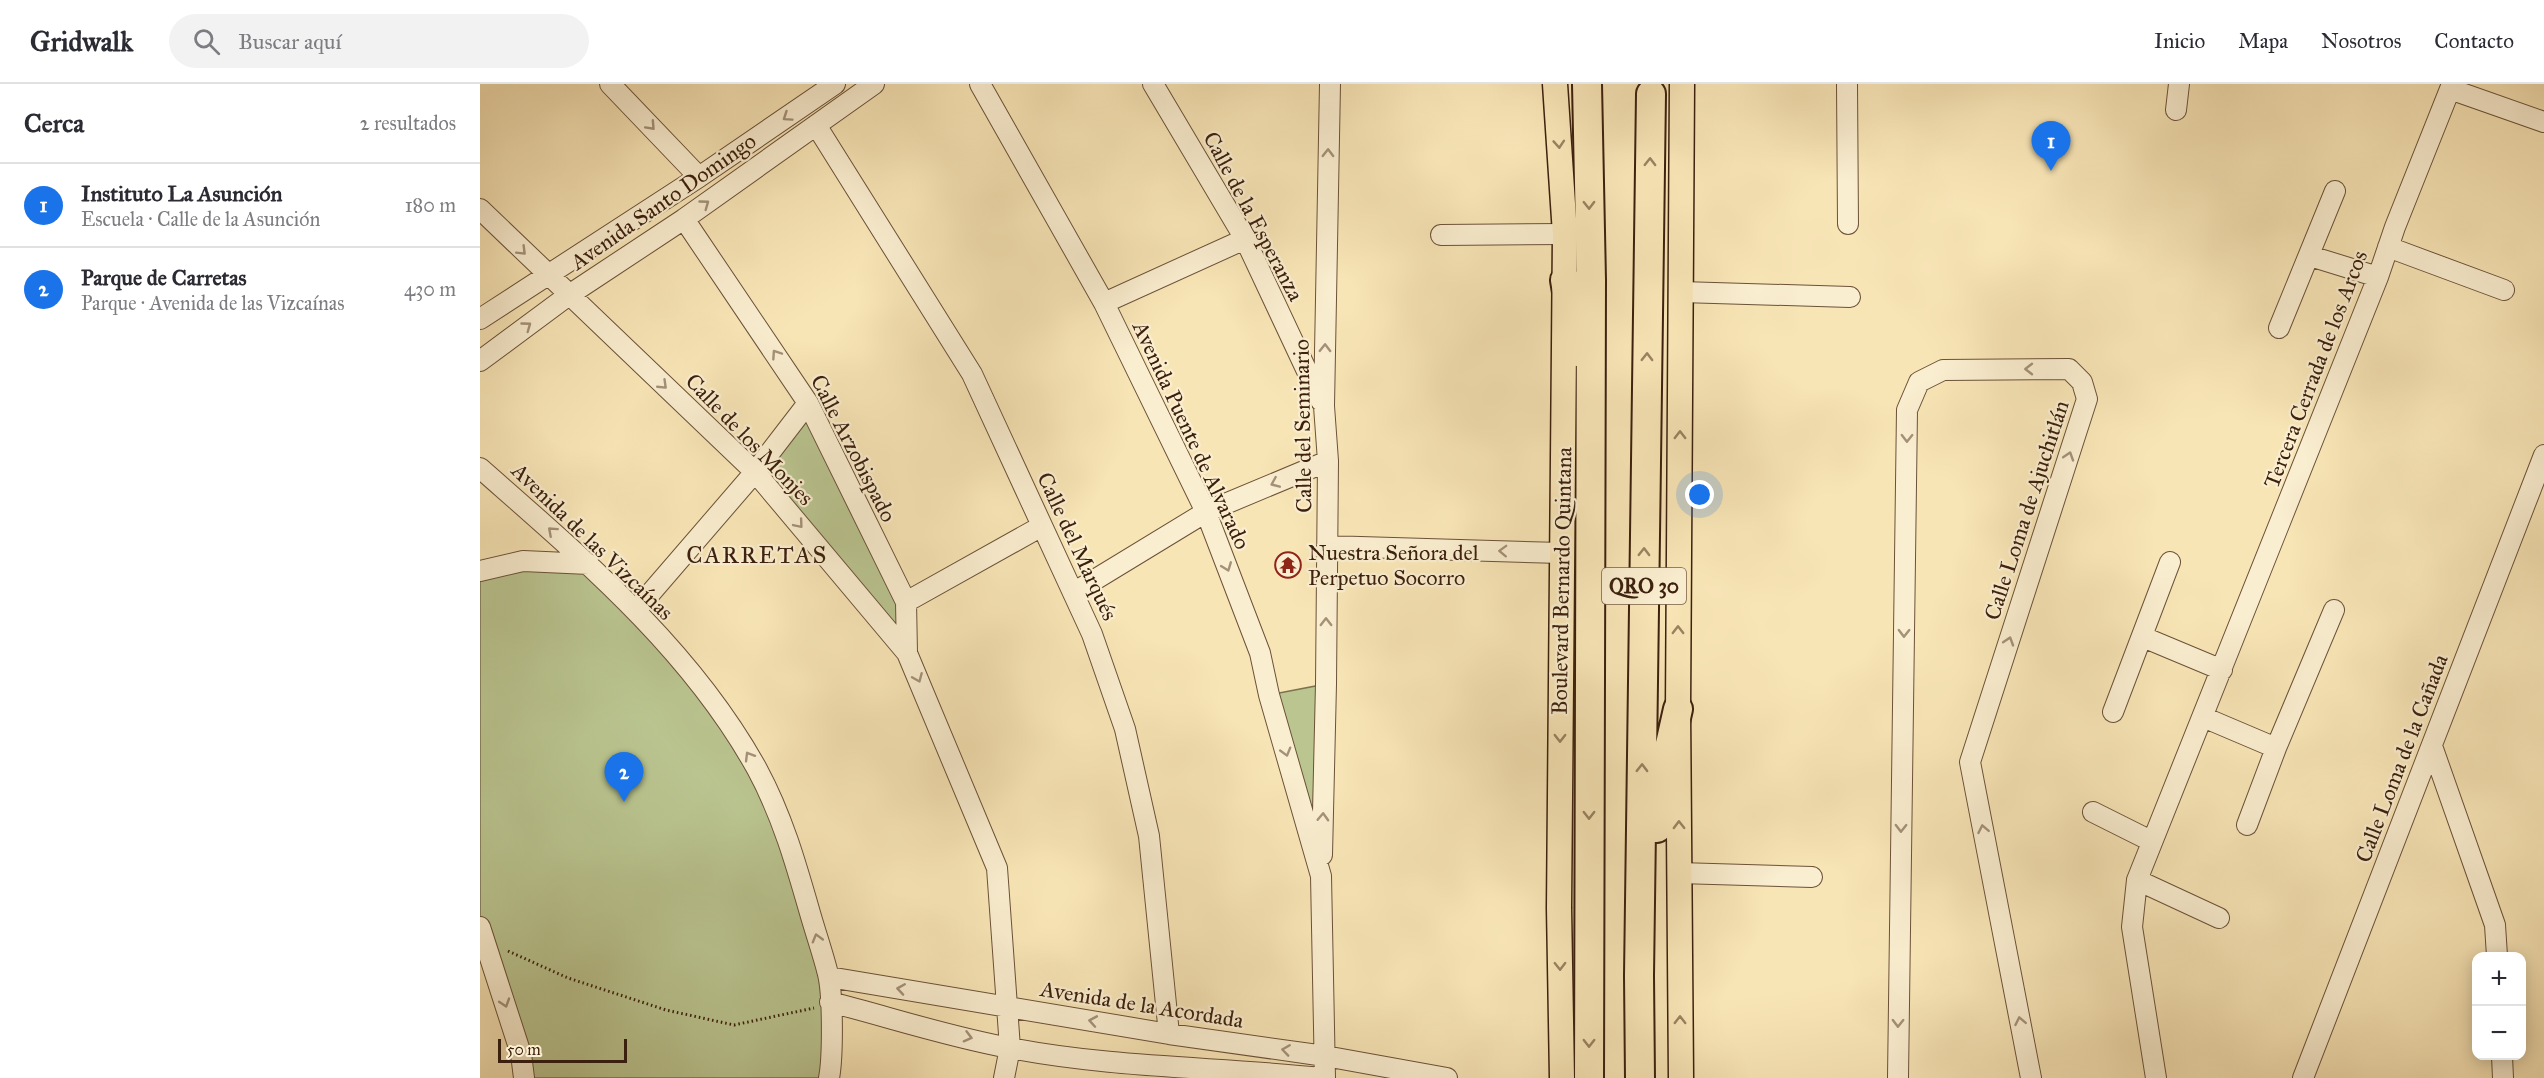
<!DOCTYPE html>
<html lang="es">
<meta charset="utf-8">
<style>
:root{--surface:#fff;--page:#f2f2f3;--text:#2b2b33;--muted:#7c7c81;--line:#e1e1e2;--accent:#1a73e8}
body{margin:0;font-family:"IM FELL Great Primer",serif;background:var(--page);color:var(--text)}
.controls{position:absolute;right:18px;bottom:18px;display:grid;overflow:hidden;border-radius:12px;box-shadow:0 3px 15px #0003}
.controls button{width:54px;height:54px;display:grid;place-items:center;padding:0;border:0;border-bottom:2px solid var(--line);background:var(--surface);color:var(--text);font:30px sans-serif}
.scale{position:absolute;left:18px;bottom:15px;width:129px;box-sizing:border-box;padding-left:6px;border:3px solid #3c200e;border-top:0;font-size:16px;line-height:21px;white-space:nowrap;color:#3c200e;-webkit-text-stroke:4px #faeed0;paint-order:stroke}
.you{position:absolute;left:1220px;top:411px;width:21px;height:21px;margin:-15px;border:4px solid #fff;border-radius:50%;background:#1a73e8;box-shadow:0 0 0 9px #1a73e833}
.badge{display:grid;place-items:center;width:39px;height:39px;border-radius:50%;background:var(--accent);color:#fff;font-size:20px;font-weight:700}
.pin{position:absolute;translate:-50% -50px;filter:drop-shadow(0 2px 3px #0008)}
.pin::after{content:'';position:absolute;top:32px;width:21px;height:18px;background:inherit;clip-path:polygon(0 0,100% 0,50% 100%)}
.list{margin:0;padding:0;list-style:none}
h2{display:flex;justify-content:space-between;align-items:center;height:78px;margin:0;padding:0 24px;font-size:26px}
h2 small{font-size:20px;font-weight:400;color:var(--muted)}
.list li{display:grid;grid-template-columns:39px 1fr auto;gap:18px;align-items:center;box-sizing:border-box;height:84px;padding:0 24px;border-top:2px solid var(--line)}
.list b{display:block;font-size:22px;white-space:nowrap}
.list p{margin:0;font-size:20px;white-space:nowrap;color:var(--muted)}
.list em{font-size:20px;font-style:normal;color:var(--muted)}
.icon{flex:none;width:33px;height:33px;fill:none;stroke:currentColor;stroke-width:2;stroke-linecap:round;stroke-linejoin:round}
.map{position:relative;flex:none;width:2064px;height:994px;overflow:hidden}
header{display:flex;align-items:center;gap:36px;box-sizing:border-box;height:84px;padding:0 30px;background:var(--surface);border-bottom:2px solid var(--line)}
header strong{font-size:28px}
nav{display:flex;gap:33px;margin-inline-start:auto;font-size:21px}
.search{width:420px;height:54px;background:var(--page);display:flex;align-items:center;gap:15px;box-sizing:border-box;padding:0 21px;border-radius:33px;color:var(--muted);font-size:22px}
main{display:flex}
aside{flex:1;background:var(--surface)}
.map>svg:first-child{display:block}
</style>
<header>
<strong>Gridwalk</strong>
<div class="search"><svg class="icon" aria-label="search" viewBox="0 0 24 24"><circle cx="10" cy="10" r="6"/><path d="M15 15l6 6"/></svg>Buscar aquí</div>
<nav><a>Inicio</a><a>Mapa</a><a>Nosotros</a><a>Contacto</a></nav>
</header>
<main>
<aside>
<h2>Cerca<small>2 resultados</small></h2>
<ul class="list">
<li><span class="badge">1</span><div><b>Instituto La Asunción</b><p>Escuela · Calle de la Asunción</p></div><em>180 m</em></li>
<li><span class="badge">2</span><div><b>Parque de Carretas</b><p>Parque · Avenida de las Vizcaínas</p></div><em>430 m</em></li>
</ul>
</aside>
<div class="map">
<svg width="2064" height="994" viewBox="0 0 2064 994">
<rect width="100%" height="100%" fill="#f8e5b6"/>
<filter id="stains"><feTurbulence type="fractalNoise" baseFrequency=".00333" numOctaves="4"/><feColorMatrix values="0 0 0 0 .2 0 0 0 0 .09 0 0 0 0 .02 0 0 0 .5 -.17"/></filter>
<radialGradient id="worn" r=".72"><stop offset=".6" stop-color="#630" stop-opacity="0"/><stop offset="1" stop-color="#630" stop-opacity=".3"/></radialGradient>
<path fill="#bac590" stroke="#7b724f" stroke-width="1.5" d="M 328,319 L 426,518 L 427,568 L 275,388 Z
M 109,480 L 241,626 L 306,749 L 349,893 L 349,994 L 45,994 L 0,843 L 0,487 Z
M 846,600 L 841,792 L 789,611 Z"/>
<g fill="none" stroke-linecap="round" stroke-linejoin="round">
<g stroke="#6b5138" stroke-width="22">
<path id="minor" d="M 130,0 L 219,93
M 500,0 L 624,219 L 726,428 L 780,569 L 789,611 L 841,792 L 845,994
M 673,0 L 765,155 L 841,317
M 1367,0 L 1368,140
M 1970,5 L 2064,38
M 1696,26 L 1699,0
M 336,41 L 492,290 L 612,550 L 645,645 L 669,752 L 689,950
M 0,125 L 275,388 L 427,569 L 517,784 L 530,964 L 524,994
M 204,135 L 328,319 L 426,518 L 427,569
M 961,151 L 1085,150
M 1908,163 L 2024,206
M 1830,172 L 1898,193
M 1201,208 L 1370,213
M 624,219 L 765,155
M 0,235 L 219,93 L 355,0
M 1799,244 L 1855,107
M 0,277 L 89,211 L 204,135 L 394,0
M 0,384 C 102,474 210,564 277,685 C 302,731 316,780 330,829 C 336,850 343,870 348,890 C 353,911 353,973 349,994
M 847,462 L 1081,469
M 0,487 L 43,477 L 109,480
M 593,509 L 726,428 L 848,377
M 426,518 L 562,442
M 156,526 L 275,388 L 328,319
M 1663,553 L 1742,586
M 1633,628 L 1690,478
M 1723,633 L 1796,664
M 1952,662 L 2015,841 L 2017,872
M 1613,728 L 1671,757
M 1767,741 L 1796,664 L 1854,526
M 842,771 L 846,600 L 848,377 L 844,322 L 850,0
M 1199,789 L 1332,793
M 1657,796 L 1739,834
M 0,843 L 41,970 L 44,994
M 349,893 L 689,950 L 845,972 L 967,994
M 350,918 C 409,933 469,953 530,964 C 633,984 738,983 842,994
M 2022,972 L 2023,994
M 1418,994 L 1427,326 L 1439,298 L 1463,286 L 1589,285 L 1602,298 L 1607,315 L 1490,678 L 1551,994
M 1676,994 L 1652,843 L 1657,796 L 1898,193 L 1915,143 L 1972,0
M 1823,994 L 2064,371"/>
</g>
<g stroke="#3c200e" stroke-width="27">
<path id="major" d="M 1075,0 L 1085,150 L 1079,824 L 1082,994
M 1201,994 L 1198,625 L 1202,0"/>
</g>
<g stroke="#3c200e" stroke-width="32">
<path id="highway" d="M 1107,0 L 1111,196 L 1109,994
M 1085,196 L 1097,268
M 1177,744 L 1184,687 L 1198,625
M 1160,994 L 1159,892 L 1171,10"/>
</g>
<path stroke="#3c200e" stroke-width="3" stroke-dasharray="1.5 3" stroke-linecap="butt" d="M 28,867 L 88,894 L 186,926 L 254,941 L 334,924"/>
<use href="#minor" stroke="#faeed0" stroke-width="20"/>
<use href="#major" stroke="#f8e5b6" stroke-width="24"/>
<use href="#highway" stroke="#f8e5b6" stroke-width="28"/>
</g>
<defs><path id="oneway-chevron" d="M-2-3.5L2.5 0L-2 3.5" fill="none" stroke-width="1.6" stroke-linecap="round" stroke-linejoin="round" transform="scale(1.5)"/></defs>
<g stroke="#a49179">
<use href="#oneway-chevron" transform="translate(307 33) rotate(146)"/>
<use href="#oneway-chevron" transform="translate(171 42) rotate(47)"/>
<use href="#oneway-chevron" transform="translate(848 69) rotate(-89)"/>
<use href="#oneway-chevron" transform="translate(225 120) rotate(-36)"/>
<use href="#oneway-chevron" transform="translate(42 167) rotate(45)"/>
<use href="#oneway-chevron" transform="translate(47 242) rotate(-36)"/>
<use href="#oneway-chevron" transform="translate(845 264) rotate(-89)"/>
<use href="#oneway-chevron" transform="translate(296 270) rotate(-124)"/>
<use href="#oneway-chevron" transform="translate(1549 285) rotate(180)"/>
<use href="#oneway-chevron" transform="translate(183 301) rotate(44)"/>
<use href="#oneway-chevron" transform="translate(1427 354) rotate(91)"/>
<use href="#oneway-chevron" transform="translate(1589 372) rotate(-72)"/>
<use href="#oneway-chevron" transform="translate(795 399) rotate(157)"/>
<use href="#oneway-chevron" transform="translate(319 440) rotate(50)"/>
<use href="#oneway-chevron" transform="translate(72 447) rotate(-138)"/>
<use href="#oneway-chevron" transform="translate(1023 467) rotate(-178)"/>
<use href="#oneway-chevron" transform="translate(747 483) rotate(69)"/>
<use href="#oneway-chevron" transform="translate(846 538) rotate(-90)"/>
<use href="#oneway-chevron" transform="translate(1424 549) rotate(91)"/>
<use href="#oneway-chevron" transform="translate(1529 557) rotate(-72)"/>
<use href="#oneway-chevron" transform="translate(438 594) rotate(67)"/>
<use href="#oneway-chevron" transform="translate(806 668) rotate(74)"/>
<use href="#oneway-chevron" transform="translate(269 672) rotate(-121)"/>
<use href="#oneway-chevron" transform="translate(843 733) rotate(-88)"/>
<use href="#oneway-chevron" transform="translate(1421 744) rotate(91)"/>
<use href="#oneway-chevron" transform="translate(1503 745) rotate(-101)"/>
<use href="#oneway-chevron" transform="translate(337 854) rotate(-106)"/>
<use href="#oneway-chevron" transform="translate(421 905) rotate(-171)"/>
<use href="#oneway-chevron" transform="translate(25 919) rotate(72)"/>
<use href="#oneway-chevron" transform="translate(613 937) rotate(-170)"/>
<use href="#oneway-chevron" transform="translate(1540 937) rotate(-101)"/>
<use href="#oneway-chevron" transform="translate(1418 939) rotate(91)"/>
<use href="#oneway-chevron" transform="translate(488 953) rotate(15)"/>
<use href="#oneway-chevron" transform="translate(806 966) rotate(-172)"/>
</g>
<g stroke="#9a8262">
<use href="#oneway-chevron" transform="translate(1079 60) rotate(86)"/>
<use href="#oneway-chevron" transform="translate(1170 78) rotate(-89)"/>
<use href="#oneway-chevron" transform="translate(1109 121) rotate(89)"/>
<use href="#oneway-chevron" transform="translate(1167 273) rotate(-89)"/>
<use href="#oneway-chevron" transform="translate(1200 351) rotate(-90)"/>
<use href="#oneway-chevron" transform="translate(1164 468) rotate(-89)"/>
<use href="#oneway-chevron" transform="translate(1198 546) rotate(-90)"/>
<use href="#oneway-chevron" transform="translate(1080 654) rotate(90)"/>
<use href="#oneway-chevron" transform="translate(1162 684) rotate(-89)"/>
<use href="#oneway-chevron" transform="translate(1109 731) rotate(90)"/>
<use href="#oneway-chevron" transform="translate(1199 741) rotate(-91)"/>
<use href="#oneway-chevron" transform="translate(1080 882) rotate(89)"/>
<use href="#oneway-chevron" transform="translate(1200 936) rotate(-90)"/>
<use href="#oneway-chevron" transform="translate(1109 959) rotate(90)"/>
</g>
<defs>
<g id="temple-ring" transform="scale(1.35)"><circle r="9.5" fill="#faeed0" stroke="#8f2418" stroke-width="1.5"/><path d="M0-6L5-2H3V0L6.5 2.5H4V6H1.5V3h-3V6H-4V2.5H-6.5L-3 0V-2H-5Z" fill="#8f2418"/></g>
</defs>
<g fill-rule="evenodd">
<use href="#temple-ring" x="808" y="481"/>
</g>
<g text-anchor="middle" stroke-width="4.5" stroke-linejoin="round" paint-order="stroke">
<rect fill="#faeed0" stroke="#755e48" stroke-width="1.5" x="1122" y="484" width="84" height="36" rx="4.5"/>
<g font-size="21" font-weight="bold" fill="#3c200e">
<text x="1164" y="509">QRO 30</text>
</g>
<g font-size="22" fill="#3c200e" stroke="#faeed0">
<text transform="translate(183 117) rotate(-35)" y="8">Avenida Santo Domingo</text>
<text transform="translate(774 132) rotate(62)" y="8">Calle de la Esperanza</text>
<text transform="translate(1835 285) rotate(-69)" y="8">Tercera Cerrada de los Arcos</text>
<text transform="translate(822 342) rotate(-91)" y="8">Calle del Seminario</text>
<text transform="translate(712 351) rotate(65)" y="8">Avenida Puente de Alvarado</text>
<text transform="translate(270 355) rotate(46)" y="8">Calle de los Monjes</text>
<text transform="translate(374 364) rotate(63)" y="8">Calle Arzobispado</text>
<text transform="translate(1546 426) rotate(-72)" y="8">Calle Loma de Ajuchitlán</text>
<text transform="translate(113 457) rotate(44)" y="8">Avenida de las Vizcaínas</text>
<text transform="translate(598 462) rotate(65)" y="8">Calle del Marqués</text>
<text transform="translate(1081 497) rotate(-89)" y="8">Boulevard Bernardo Quintana</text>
<text transform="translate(1921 674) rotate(-69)" y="8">Calle Loma de la Cañada</text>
<text transform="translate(662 920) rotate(9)" y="8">Avenida de la Acordada</text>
</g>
<g font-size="22" fill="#3c200e" stroke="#faeed0" text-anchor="start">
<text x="828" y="476">Nuestra Señora del<tspan x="828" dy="25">Perpetuo Socorro</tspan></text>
</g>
<g font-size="24" letter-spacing="1.5" fill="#3c200e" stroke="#faeed0">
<text x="277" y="479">CARRETAS</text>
</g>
</g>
<rect width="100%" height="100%" filter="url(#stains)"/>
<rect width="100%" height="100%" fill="url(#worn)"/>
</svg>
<div class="controls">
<button>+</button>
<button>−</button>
</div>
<div class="scale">50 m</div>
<div class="you"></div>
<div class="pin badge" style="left:1571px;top:87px">1</div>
<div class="pin badge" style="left:144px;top:718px">2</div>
</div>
</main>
